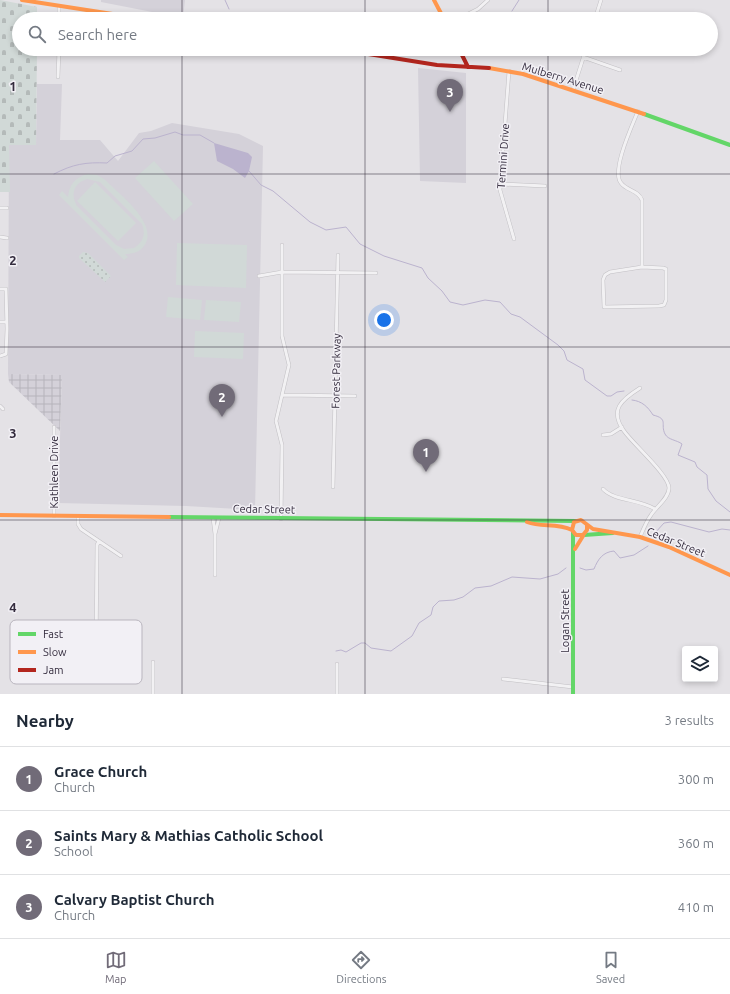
<!DOCTYPE html>
<style>
:root{--surface:#fff;--page:#f6f6f7;--text:#1f2937;--muted:#747a83;--line:#e0e1e3;--accent:#716b78}
body{margin:0;font-family:Ubuntu,sans-serif;background:var(--page);color:var(--text)}
.controls{position:absolute;right:12px;bottom:12px;display:grid;overflow:hidden;border-radius:4px;box-shadow:0 2px 6px #0003}
.controls button{width:36px;height:36px;display:grid;place-items:center;padding:0;border:0;border-bottom:1px solid var(--line);background:var(--surface);color:var(--text);font:20px sans-serif}
.you{position:absolute;left:384px;top:320px;width:14px;height:14px;margin:-10px;border:3px solid #fff;border-radius:50%;background:#1a73e8;box-shadow:0 0 0 6px #1a73e833}
.badge{display:grid;place-items:center;width:26px;height:26px;border-radius:50%;background:var(--accent);color:#fff;font-size:13px;font-weight:700}
.pin{position:absolute;translate:-50% -33px;filter:drop-shadow(0 1px 2px #0008)}
.pin::after{content:'';position:absolute;top:21px;width:14px;height:12px;background:inherit;clip-path:polygon(0 0,100% 0,50% 100%)}
.list{margin:0;padding:0;list-style:none}
h2{display:flex;justify-content:space-between;align-items:center;height:52px;margin:0;padding:0 16px;font-size:17px}
h2 small{font-size:13px;font-weight:400;color:var(--muted)}
.list li{display:grid;grid-template-columns:26px 1fr auto;gap:12px;align-items:center;box-sizing:border-box;height:64px;padding:0 16px;border-top:1px solid var(--line)}
.list b{display:block;font-size:15px;white-space:nowrap}
.list p{margin:0;font-size:13px;white-space:nowrap;color:var(--muted)}
.list em{font-size:13px;font-style:normal;color:var(--muted)}
.icon{flex:none;width:22px;height:22px;fill:none;stroke:currentColor;stroke-width:2;stroke-linecap:round;stroke-linejoin:round}
.map{position:relative;flex:none;width:730px;height:694px;overflow:hidden}
.search{position:absolute;background:var(--surface);box-shadow:0 2px 6px #0003;left:12px;right:12px;top:12px;height:44px;display:flex;align-items:center;gap:10px;box-sizing:border-box;padding:0 14px;border-radius:22px;color:var(--muted);font-size:15px}
.sheet{height:244px;background:var(--surface)}
nav{display:flex;justify-content:space-around;align-items:center;box-sizing:border-box;height:56px;border-top:1px solid var(--line);background:var(--surface);font-size:11px;color:var(--muted)}
nav a{display:grid;justify-items:center;gap:2px}
nav .on{color:var(--accent)}
.map>svg:first-child{display:block}
</style>
<div class="map">
<svg width="730" height="694" viewBox="0 0 730 694">
<defs>
<pattern id="industrial-grid" width="8" height="8" patternUnits="userSpaceOnUse"><rect width="8" height="8" fill="#d4d1d9"/><path d="M0 4h8M4 0v8" fill="none" stroke="#b6b4bb"/></pattern>
<pattern id="grass-dots" width="8" height="8" patternUnits="userSpaceOnUse"><rect width="8" height="8" fill="#d1d9d7"/><path d="M2 2h.1M6 6h.1" fill="none" stroke="#b4bab9" stroke-width="1.8" stroke-linecap="round"/></pattern>
<pattern id="cemetery-stones" width="16" height="16" patternUnits="userSpaceOnUse"><rect width="16" height="16" fill="#d1d9d7"/><path d="M2 7V4a2 2 0 0 1 4 0v3zM10 15v-3a2 2 0 0 1 4 0v3z" fill="#b4bab9"/></pattern>
</defs>
<rect width="100%" height="100%" fill="#e4e2e6"/>
<path fill="#d4d1d9" d="M 101,0 L 185,0 L 183,18 L 101,2 Z
M 418,68 L 466,73 L 466,183 L 420,181 Z
M 37,84 L 62,84 L 60,140 L 100,140 L 118,161 L 139,133 L 151,131 L 172,123 L 239,134 L 263,146 L 255,510 L 186,506 L 58,503 L 62,375 L 8,374 L 9,145 L 36,145 Z"/>
<path fill="url(#industrial-grid)" d="M 8,374 L 62,375 L 60,431 L 9,382 Z"/>
<path fill="url(#grass-dots)" d="M 83,252 L 88,253 L 111,276 L 105,282 L 79,258 L 79,256 Z"/>
<path fill="url(#cemetery-stones)" d="M 0,0 L 37,7 L 37,19 L 19,19 L 19,49 L 37,49 L 36,145 L 9,145 L 10,192 L 0,192 Z"/>
<path fill="#d1d9d7" fill-rule="evenodd" d="M 154,161 L 193,204 L 174,221 L 135,178 Z
M 88,174 L 97,175 L 104,179 C 118,193 160,224 144,246 C 140,252 133,254 125,254 L 128,257 L 124,260 L 59,195 L 62,191 L 68,197 C 69,185 75,177 88,174 ZM 87,179 L 100,182 L 142,224 C 146,235 143,242 134,248 L 124,249 L 116,245 L 77,206 C 70,194 74,183 87,179 Z
M 95,182 L 136,223 L 118,241 L 77,201 Z
M 177,243 L 247,245 L 246,288 L 176,285 Z
M 168,297 L 202,300 L 200,320 L 166,317 Z
M 206,300 L 241,302 L 239,322 L 204,320 Z
M 195,331 L 244,333 L 243,359 L 194,357 Z"/>
<path fill="#bbb3ce" d="M 214,143 L 248,153 L 252,157 L 249,171 L 245,178 L 233,169 L 217,161 Z"/>
<g fill="none" stroke-linecap="round" stroke-linejoin="round">
<path stroke="#bbb3ce" stroke-width="1" d="M 225,0 L 229,9
M 512,11 L 519,0
M 249,171 L 261,185 L 273,191 L 310,222 L 326,230 L 346,227 L 360,244 L 384,256 L 422,268 L 428,278 L 442,291 L 450,302 L 463,305 L 485,300 L 500,302 L 511,314 L 520,317 L 558,345 L 564,351 L 567,360 L 583,369 L 585,380 L 607,396 L 611,396 L 617,392 L 624,391
M 54,174 C 73,164 86,162 107,163 L 115,156 L 132,151 L 143,139 L 155,138 L 175,132 L 183,135 L 200,135 L 214,143
M 632,400 C 642,401 648,407 653,415 C 669,419 660,424 665,434 C 668,440 677,440 682,444 L 678,455 L 695,462 L 697,467 L 707,475 L 708,489 L 716,501 L 730,512
M 655,533 L 664,523 L 671,522 L 709,532 L 722,529 L 730,530
M 580,568 L 586,570 L 594,569 C 598,559 603,552 614,551 L 620,558 L 634,555 L 648,546
M 336,651 L 341,650 L 346,652 L 361,643 L 365,643 L 371,648 L 391,651 L 412,636 L 419,623 L 431,615 L 433,607 L 439,601 L 454,600 L 463,597 L 475,588 L 491,586 L 512,577 L 540,579 L 558,574 L 566,568"/>
<g stroke="#c2c0c4" stroke-width="4">
<path id="street" d="M 59,19 L 59,6
M 458,19 L 478,9 L 488,0
M 595,19 L 601,0
M 583,57 L 620,70
M 509,71 L 500,190 L 514,239
M 58,77 L 59,49
M 573,90 L 586,49
M 638,111 C 632,126 611,171 621,183 C 627,191 638,190 642,200 L 642,267
M 500,184 L 545,186
M 0,208 L 7,208
M 0,237 L 7,238
M 642,267 L 663,268 L 666,269 L 666,300 L 664,305 L 659,306 L 604,307 L 603,280 L 605,275 L 610,272 Z
M 259,276 L 282,272 L 376,273
M 0,289 L 6,289 L 7,329 L 6,354 L 0,356
M 0,322 L 7,322
M 640,388 C 621,400 609,410 624,431 C 633,444 669,475 669,488 C 669,498 656,507 651,515 C 646,522 643,530 640,537
M 283,395 L 355,396
M 0,406 L 3,409
M 54,427 L 54,516
M 603,435 L 611,434 L 622,427
M 333,487 L 338,255
M 603,489 C 614,501 639,499 655,509
M 78,516 L 78,524 L 81,529 L 121,556
M 213,518 L 215,534
M 281,519 L 282,445 L 276,421 L 289,365 L 282,336 L 282,245
M 215,575 L 215,534 L 219,518
M 96,657 L 97,545 L 99,541
M 503,679 L 573,687
M 153,694 L 153,662
M 337,694 L 337,664"/>
</g>
<use href="#street" stroke="#f2f1f3" stroke-width="3"/>
<path stroke="#63d668" stroke-width="4" d="M 644,114 L 730,145
M 169,517 L 576,521
M 573,532 L 573,694
M 584,535 L 613,533"/>
<path stroke="#ff974d" stroke-width="4" d="M 22,0 L 145,19
M 434,0 L 444,19
M 489,68 L 523,74 L 644,114
M 0,515 L 169,517
M 527,522 C 542,528 556,522 572,530
M 587,525 L 587,530 L 583,535 L 576,535 L 572,530 L 574,522 L 581,520 L 593,529 L 640,537 L 669,547 L 730,575
M 575,549 L 583,536"/>
<path stroke="#b3261e" stroke-width="4" d="M 337,49 L 437,65 L 489,68
M 459,49 L 468,67"/>
</g>
<path fill="none" stroke="#332b3d" stroke-width="1" stroke-opacity="0.55" d="M 182,0 L 182,19M 365,0 L 365,19M 548,0 L 548,19M 182,49 L 182,694M 365,49 L 365,694M 548,49 L 548,694M 0,174 L 730,174M 0,347 L 730,347M 0,520 L 730,520"/>
<g text-anchor="middle" stroke-width="3" stroke-linejoin="round" paint-order="stroke">
<g font-size="11" fill="#332b3d" stroke="#f2f0f5">
<text transform="translate(563 78) rotate(17)" y="4">Mulberry Avenue</text>
<text transform="translate(503 156) rotate(-86)" y="4">Termini Drive</text>
<text transform="translate(336 371) rotate(-89)" y="4">Forest Parkway</text>
<text transform="translate(54 472) rotate(-90)" y="4">Kathleen Drive</text>
<text transform="translate(264 509) rotate(1)" y="4">Cedar Street</text>
<text transform="translate(676 542) rotate(22)" y="4">Cedar Street</text>
<text transform="translate(565 621) rotate(-90)" y="4">Logan Street</text>
</g>
</g>
<rect x="10" y="620" width="132" height="64" rx="6" fill="#f2f0f5" stroke="#b9b5be" stroke-width="1"/>
<rect x="18" y="632" width="18" height="4" fill="#63d668"/>
<rect x="18" y="650" width="18" height="4" fill="#ff974d"/>
<rect x="18" y="668" width="18" height="4" fill="#b3261e"/>
<g font-size="11" fill="#332b3d">
<text x="43" y="638">Fast</text>
<text x="43" y="656">Slow</text>
<text x="43" y="674">Jam</text>
</g>
<g font-size="13" text-anchor="middle" font-weight="bold" fill="#332b3d" stroke="#f2f0f5" stroke-width="3" stroke-linejoin="round" paint-order="stroke">
<text x="13" y="91">1</text>
<text x="13" y="265">2</text>
<text x="13" y="438">3</text>
<text x="13" y="612">4</text>
</g>
</svg>
<div class="controls">
<button><svg class="icon" aria-label="layers" viewBox="0 0 24 24"><path d="M12 4l9 5-9 5-9-5zM3 14l9 5 9-5"/></svg></button>
</div>
<div class="you"></div>
<div class="pin badge" style="left:426px;top:472px">1</div>
<div class="pin badge" style="left:222px;top:417px">2</div>
<div class="pin badge" style="left:450px;top:112px">3</div>
<div class="search"><svg class="icon" aria-label="search" viewBox="0 0 24 24"><circle cx="10" cy="10" r="6"/><path d="M15 15l6 6"/></svg>Search here</div>
</div>
<section class="sheet">
<h2>Nearby<small>3 results</small></h2>
<ul class="list">
<li><span class="badge">1</span><div><b>Grace Church</b><p>Church</p></div><em>300 m</em></li>
<li><span class="badge">2</span><div><b>Saints Mary &amp; Mathias Catholic School</b><p>School</p></div><em>360 m</em></li>
<li><span class="badge">3</span><div><b>Calvary Baptist Church</b><p>Church</p></div><em>410 m</em></li>
</ul>
</section>
<nav>
<a class="on"><svg class="icon" aria-label="map" viewBox="0 0 24 24"><path d="M3 6l6-2 6 2 6-2v14l-6 2-6-2-6 2zM9 4v14M15 6v14"/></svg>Map</a>
<a><svg class="icon" aria-label="directions" viewBox="0 0 24 24"><path d="M12 3l9 9-9 9-9-9zM9 14v-3h6M13 9l2 2-2 2"/></svg>Directions</a>
<a><svg class="icon" aria-label="saved" viewBox="0 0 24 24"><path d="M7 4h10v16l-5-4-5 4z"/></svg>Saved</a>
</nav>
